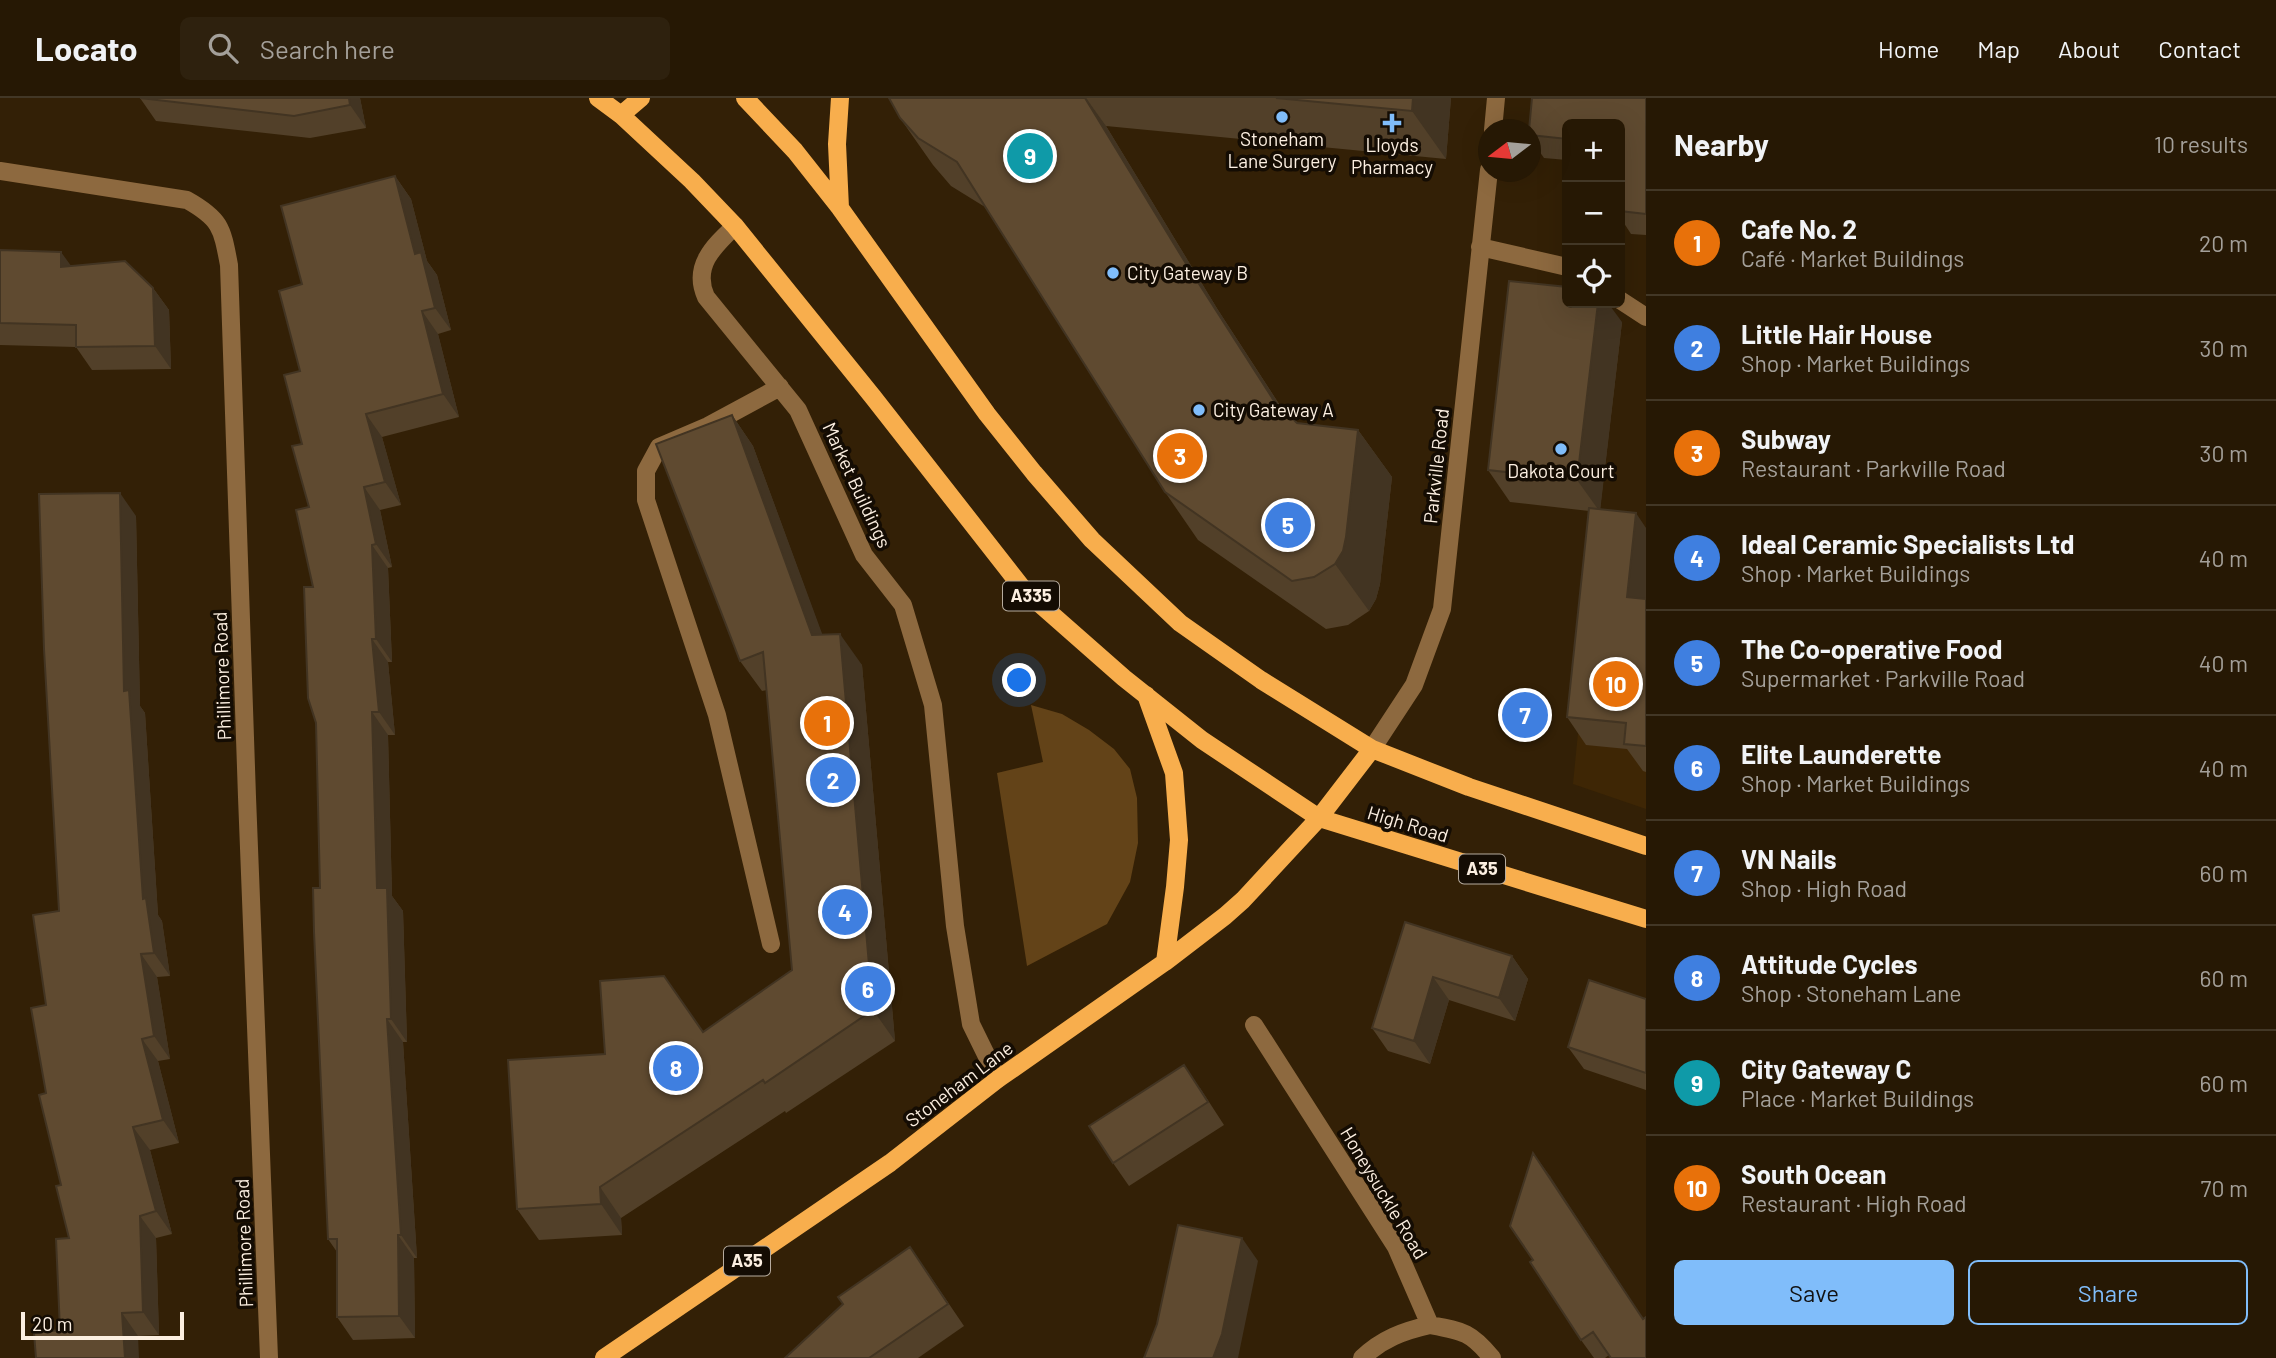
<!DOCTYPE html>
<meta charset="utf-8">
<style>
:root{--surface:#261804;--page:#2e210e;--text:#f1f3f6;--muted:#a4a09a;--line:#423726;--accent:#80bdfa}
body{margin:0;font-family:Barlow,sans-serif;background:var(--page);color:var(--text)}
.controls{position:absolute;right:21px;top:21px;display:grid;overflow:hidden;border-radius:10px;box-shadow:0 7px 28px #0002}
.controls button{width:63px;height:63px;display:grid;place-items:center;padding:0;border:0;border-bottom:2px solid var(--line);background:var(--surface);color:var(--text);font:35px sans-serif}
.compass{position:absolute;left:1478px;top:21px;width:63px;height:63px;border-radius:50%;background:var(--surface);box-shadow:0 7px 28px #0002;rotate:254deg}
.scale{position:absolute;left:21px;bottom:18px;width:163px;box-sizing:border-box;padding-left:7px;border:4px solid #fcefe1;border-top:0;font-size:19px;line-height:24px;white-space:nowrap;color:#fcefe1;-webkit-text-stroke:5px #140c03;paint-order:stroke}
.you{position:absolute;left:1020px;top:583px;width:24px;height:24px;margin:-18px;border:5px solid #fff;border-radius:50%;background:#1a73e8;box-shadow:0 0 0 10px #1a73e833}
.badge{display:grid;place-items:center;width:46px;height:46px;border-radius:50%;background:var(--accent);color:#fff;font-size:23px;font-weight:700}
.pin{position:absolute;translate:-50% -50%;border:4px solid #fff;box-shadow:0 2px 7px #0006}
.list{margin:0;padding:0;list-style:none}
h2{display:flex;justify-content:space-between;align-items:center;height:91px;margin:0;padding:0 28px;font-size:30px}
h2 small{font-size:23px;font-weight:400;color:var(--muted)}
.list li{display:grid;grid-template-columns:46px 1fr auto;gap:21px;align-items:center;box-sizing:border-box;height:105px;padding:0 28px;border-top:2px solid var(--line)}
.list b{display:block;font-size:26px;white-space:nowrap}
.list p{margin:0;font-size:23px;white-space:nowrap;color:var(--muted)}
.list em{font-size:23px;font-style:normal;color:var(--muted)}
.actions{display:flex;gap:14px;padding:21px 28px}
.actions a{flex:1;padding:16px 0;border:2px solid var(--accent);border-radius:10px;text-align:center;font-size:24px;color:var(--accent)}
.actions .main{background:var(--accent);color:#111}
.icon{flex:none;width:38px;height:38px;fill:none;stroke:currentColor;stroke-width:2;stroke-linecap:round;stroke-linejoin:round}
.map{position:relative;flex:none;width:1646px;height:1260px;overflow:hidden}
header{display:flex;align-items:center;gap:42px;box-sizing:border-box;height:98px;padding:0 35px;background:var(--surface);border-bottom:2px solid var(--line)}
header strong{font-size:33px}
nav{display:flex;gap:38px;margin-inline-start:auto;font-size:24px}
.search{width:490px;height:63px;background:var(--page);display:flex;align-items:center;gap:18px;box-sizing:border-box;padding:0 24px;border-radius:10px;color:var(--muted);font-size:26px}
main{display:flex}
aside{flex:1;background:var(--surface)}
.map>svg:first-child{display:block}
</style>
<header>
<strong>Locato</strong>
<div class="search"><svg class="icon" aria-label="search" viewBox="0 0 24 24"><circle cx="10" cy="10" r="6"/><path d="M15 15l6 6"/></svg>Search here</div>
<nav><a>Home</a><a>Map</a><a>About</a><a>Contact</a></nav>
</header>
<main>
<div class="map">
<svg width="1646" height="1260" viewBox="0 0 1646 1260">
<rect width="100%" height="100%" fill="#332006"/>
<path fill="#3e2605" d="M 1598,432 L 1646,437 L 1646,711 L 1573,686 Z"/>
<path fill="#634318" d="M 1031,607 L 1062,616 L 1089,632 L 1114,651 L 1130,671 L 1137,700 L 1138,745 L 1130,784 L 1107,826 L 1027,868 L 997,675 L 1043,664 Z"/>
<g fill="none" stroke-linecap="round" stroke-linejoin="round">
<path stroke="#8d693f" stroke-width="18" d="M 1493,32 L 1496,0
M 0,73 L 187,102 C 221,121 222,130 229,167 L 247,699 L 269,1260
M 735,128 C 714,148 692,168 706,199 L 798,312 L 864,457 L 903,507 L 933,607 L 955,828 L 971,926 L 998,981
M 1480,149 L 1567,169
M 1620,202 L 1646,219
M 1372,651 L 1414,587 L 1442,511 L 1489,72
M 771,846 L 717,617 L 646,402 L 646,373 L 659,349 L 708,328 L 780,289
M 1254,927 L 1396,1149 L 1430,1227 C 1463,1233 1471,1234 1492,1260
M 1362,1260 C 1382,1241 1403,1233 1430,1227"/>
<path stroke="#f8ae4d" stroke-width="18" d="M 598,0 L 621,17 L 692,83 L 735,128 L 873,299 L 1024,492 L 1124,580 L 1202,642 L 1319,720 L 1646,821
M 745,0 L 795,53 L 840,110 L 987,316 L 1034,375 L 1092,442 L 1180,525 L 1261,582 L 1372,651 L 1469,689 L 1646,748
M 621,17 L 641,0
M 840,110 L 837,46 L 840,0
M 1146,597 L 1174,675 L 1179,742 L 1175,789 L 1165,864
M 604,1260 L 890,1065 L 998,981 L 1165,864 L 1225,818 L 1243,802 L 1319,720 L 1372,651"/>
</g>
<path fill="#524029" d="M 140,0 L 360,0 L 366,30 L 310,40 L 156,23 Z
M 889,0 L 1451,0 L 1446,61 L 1106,28 L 1218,212 L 1283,312 L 1297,325 L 1358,332 L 1392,379 L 1380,486 L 1376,501 L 1369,513 L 1348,527 L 1326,531 L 1198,442 L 1165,394 L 985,109 L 951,88 L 933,67 L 900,20 Z
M 1646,0 L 1646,137 L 1631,136 L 1620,119 L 1620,26 L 1567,26 L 1567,62 L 1544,60 L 1530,40 L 1530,32 Z
M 395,78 L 411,101 L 427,163 L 437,177 L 451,232 L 438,236 L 459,319 L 382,339 L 401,407 L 380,412 L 392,469 L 388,470 L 392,564 L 388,564 L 395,637 L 388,637 L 392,798 L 403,813 L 407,944 L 403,944 L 417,1160 L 414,1160 L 415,1240 L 353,1242 L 337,1219 L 337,1154 L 328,1141 L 313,489 L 309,409 L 302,346 L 300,273 L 302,186 Z
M 0,152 L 71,168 L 153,190 L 169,212 L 171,271 L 92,272 L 76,249 L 0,247 Z
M 1622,224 L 1600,411 L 1646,430 L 1646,674 L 1643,673 L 1627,651 L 1586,647 L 1567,619 L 1589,413 L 1510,404 L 1488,372 Z
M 732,317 L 753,348 L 822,537 L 862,567 L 895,943 L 786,1015 L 785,1013 L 621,1120 L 622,1137 L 539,1142 L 517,1111 L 605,956 L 703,934 L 792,872 L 767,592 L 762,593 L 740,563 Z
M 136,418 L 140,608 L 145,615 L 158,817 L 162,823 L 170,878 L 157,879 L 170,961 L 158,963 L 179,1045 L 150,1052 L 172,1136 L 156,1140 L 159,1237 L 138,1238 L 60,1232 L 69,1140 L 46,995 L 46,907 L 59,813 Z
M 1405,824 L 1512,858 L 1528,881 L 1515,923 L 1449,902 L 1430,966 L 1388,953 L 1372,930 Z
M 1646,901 L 1646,992 L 1584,971 L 1568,949 Z
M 1200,990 L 1224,1027 L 1129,1088 L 1113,1065 Z
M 1550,1078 L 1609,1257 L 1605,1260 L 1594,1260 L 1581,1242 L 1533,1162 Z
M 926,1172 L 964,1228 L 918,1260 L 785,1260 Z"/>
<path fill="#423422" d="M 349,0 L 360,0 L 366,30 L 350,7 Z
M 1085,0 L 1086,0 L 1106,28 L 1218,212 L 1312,357 L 1278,309 L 1185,164 Z
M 1413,0 L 1451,0 L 1446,61 L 1412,13 Z
M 395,78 L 411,101 L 427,163 L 437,177 L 451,232 L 435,210 L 415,156 Z
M 61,154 L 77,176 L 61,169 Z
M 153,190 L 169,212 L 171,271 L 155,248 Z
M 1598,205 L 1608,205 L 1622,224 L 1600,414 L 1577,382 Z
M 422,213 L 438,236 L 459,319 L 443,296 Z
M 366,316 L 382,339 L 401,407 L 385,384 Z
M 732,317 L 753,348 L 834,568 L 812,537 Z
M 1358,332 L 1392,379 L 1380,486 L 1376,501 L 1369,513 L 1335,466 Z
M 364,389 L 380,412 L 392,469 L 376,446 Z
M 120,395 L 136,418 L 140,608 L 145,615 L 158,817 L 162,823 L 170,878 L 154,855 L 143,801 L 124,593 Z
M 1636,415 L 1646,430 L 1646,526 L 1627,499 Z
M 372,447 L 388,470 L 392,564 L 376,541 Z
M 840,536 L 862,567 L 895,943 L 873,912 Z
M 372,541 L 388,564 L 395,637 L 379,614 Z
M 372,614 L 388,637 L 392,798 L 403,813 L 407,944 L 391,921 L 377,790 Z
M 141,856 L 157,879 L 170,961 L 154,938 Z
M 1512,858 L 1528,881 L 1515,923 L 1499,900 Z
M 1433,879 L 1449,902 L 1430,966 L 1414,943 Z
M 387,921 L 403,944 L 417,1160 L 401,1137 Z
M 142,941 L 158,963 L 179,1045 L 163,1022 Z
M 133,1029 L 150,1052 L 172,1136 L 156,1113 Z
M 1533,1055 L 1550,1078 L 1646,1225 Z
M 600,1089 L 621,1120 L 622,1137 L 601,1106 Z
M 140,1118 L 156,1140 L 159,1237 L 143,1214 Z
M 398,1137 L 414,1160 L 415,1240 L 399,1218 Z
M 1242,1140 L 1258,1163 L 1238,1260 L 1213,1260 Z
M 122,1215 L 138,1238 L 139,1260 L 125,1260 Z"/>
<path fill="#5f4a30" stroke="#423422" stroke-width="2" d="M 140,0 L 349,0 L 350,7 L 294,18 Z
M 889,0 L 1085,0 L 1185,164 L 1278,309 L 1288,316 L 1297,325 L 1358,332 L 1346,439 L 1343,453 L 1335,466 L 1314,479 L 1292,483 L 1165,394 L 957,64 L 918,40 L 900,20 Z
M 1276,0 L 1413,0 L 1412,13 Z
M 1532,0 L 1646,0 L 1646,116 L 1620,113 L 1620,60 L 1621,47 L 1620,47 L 1620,26 L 1567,26 L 1567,41 L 1530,37 L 1530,32 L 1529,32 Z
M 395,78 L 415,156 L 421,154 L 435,210 L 422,213 L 443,296 L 366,316 L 385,384 L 364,389 L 376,446 L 372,447 L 376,541 L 372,541 L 379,614 L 372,614 L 377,790 L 387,790 L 391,921 L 387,921 L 401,1137 L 398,1137 L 399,1218 L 337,1219 L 337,1141 L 328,1141 L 314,834 L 313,790 L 320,790 L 316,625 L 308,600 L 304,489 L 313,489 L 296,412 L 309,409 L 292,348 L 302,346 L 284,277 L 300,273 L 279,193 L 302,186 L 281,108 Z
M 0,152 L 61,154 L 61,169 L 125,163 L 153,190 L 155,248 L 76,249 L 76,227 L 0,225 Z
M 1509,183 L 1567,189 L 1567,205 L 1598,205 L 1577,382 L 1488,372 Z
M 732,317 L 812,537 L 840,536 L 873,912 L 765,985 L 763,982 L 600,1089 L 601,1106 L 517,1111 L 508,962 L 605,956 L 600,883 L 664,878 L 703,934 L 792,872 L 763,554 L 740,563 L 656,346 Z
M 120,395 L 124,593 L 129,592 L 143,801 L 146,800 L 154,855 L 141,856 L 154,938 L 142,941 L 163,1022 L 133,1029 L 156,1113 L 140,1118 L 143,1214 L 122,1215 L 125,1260 L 36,1260 L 34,1235 L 60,1232 L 56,1141 L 69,1140 L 56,1088 L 61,1087 L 39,997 L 46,995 L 31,910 L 46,907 L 33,817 L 59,813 L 44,551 L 39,396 Z
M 1589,410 L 1636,415 L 1627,499 L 1646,501 L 1646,648 L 1624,646 L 1626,625 L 1567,619 Z
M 1405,824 L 1512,858 L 1499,900 L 1433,879 L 1414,943 L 1372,930 Z
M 1589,882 L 1646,901 L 1646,975 L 1568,949 Z
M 1184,967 L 1208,1004 L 1113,1065 L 1089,1028 Z
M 1533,1055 L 1643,1221 L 1646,1219 L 1646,1260 L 1611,1260 L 1593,1234 L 1581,1242 L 1530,1164 L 1533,1162 L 1510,1128 Z
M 1178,1127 L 1242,1140 L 1222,1236 L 1213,1260 L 1144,1260 L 1157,1226 Z
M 910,1149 L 948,1206 L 869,1260 L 785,1260 L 843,1206 L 838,1199 Z"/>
<g fill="#80bdfa" stroke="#140c03" stroke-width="2.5">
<circle cx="1282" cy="19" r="7"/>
<path d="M1388.5 14.5h7v7h7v7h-7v7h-7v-7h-7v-7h7z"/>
<circle cx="1113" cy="175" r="7"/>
<circle cx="1199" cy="312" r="7"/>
<circle cx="1561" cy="351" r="7"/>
</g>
<g text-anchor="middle" stroke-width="7" stroke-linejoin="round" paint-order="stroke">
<g fill="#140c03" stroke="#b6ab9e" stroke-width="2">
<rect x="1003" y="483.5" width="56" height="29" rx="5"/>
<rect x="1459" y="756.5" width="46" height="29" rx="5"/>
<rect x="724" y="1148.5" width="46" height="29" rx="5"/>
</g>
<g font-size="18" font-weight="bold" fill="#fcefe1">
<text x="1031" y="504">A335</text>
<text x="1482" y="777">A35</text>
<text x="747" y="1169">A35</text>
</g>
<g font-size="19" fill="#fcefe1" stroke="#140c03">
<text x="1282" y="48">Stoneham<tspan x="1282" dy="22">Lane Surgery</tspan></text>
<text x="1392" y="54">Lloyds<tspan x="1392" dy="22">Pharmacy</tspan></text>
<text x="1127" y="182" text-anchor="start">City Gateway B</text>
<text x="1213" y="319" text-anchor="start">City Gateway A</text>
<text x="1561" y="380">Dakota Court</text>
</g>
<g font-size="19" fill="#fcefe1" stroke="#140c03">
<text transform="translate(1436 368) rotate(-84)" y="7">Parkville Road</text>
<text transform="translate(857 387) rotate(65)" y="7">Market Buildings</text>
<text transform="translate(222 578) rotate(-92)" y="7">Phillimore Road</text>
<text transform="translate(1408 726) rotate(17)" y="7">High Road</text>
<text transform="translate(959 986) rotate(-37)" y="7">Stoneham Lane</text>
<text transform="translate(1384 1095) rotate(59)" y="7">Honeysuckle Road</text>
<text transform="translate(244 1145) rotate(-92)" y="7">Phillimore Road</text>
</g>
</g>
</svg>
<div class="controls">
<button>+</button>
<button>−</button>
<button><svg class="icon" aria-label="locate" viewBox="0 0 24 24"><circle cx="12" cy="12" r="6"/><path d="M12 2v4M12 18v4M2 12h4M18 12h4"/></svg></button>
</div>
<svg class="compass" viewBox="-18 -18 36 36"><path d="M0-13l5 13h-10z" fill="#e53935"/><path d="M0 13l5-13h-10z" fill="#a4a09a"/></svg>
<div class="scale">20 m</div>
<div class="you"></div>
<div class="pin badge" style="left:827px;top:625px;background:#e8710a">1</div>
<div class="pin badge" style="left:833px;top:682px;background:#3f7fe0">2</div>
<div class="pin badge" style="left:1180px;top:358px;background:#e8710a">3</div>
<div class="pin badge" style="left:845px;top:814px;background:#3f7fe0">4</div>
<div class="pin badge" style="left:1288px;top:427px;background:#3f7fe0">5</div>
<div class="pin badge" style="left:868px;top:891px;background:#3f7fe0">6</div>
<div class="pin badge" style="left:1525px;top:617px;background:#3f7fe0">7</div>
<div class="pin badge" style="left:676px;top:970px;background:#3f7fe0">8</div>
<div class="pin badge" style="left:1030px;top:58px;background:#0f9aa8">9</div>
<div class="pin badge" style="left:1616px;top:586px;background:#e8710a">10</div>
</div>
<aside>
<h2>Nearby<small>10 results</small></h2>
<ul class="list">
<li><span class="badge" style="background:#e8710a">1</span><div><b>Cafe No. 2</b><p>Café · Market Buildings</p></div><em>20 m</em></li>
<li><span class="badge" style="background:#3f7fe0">2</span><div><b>Little Hair House</b><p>Shop · Market Buildings</p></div><em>30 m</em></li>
<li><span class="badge" style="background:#e8710a">3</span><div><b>Subway</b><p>Restaurant · Parkville Road</p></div><em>30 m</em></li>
<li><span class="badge" style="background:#3f7fe0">4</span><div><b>Ideal Ceramic Specialists Ltd</b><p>Shop · Market Buildings</p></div><em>40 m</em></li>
<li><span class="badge" style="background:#3f7fe0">5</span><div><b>The Co-operative Food</b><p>Supermarket · Parkville Road</p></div><em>40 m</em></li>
<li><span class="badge" style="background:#3f7fe0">6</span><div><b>Elite Launderette</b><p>Shop · Market Buildings</p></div><em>40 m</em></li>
<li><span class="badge" style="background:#3f7fe0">7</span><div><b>VN Nails</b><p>Shop · High Road</p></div><em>60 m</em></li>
<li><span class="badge" style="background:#3f7fe0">8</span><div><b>Attitude Cycles</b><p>Shop · Stoneham Lane</p></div><em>60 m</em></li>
<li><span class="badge" style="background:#0f9aa8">9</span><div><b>City Gateway C</b><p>Place · Market Buildings</p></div><em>60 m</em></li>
<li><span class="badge" style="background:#e8710a">10</span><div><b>South Ocean</b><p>Restaurant · High Road</p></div><em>70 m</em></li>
</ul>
<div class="actions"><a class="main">Save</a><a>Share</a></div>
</aside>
</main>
